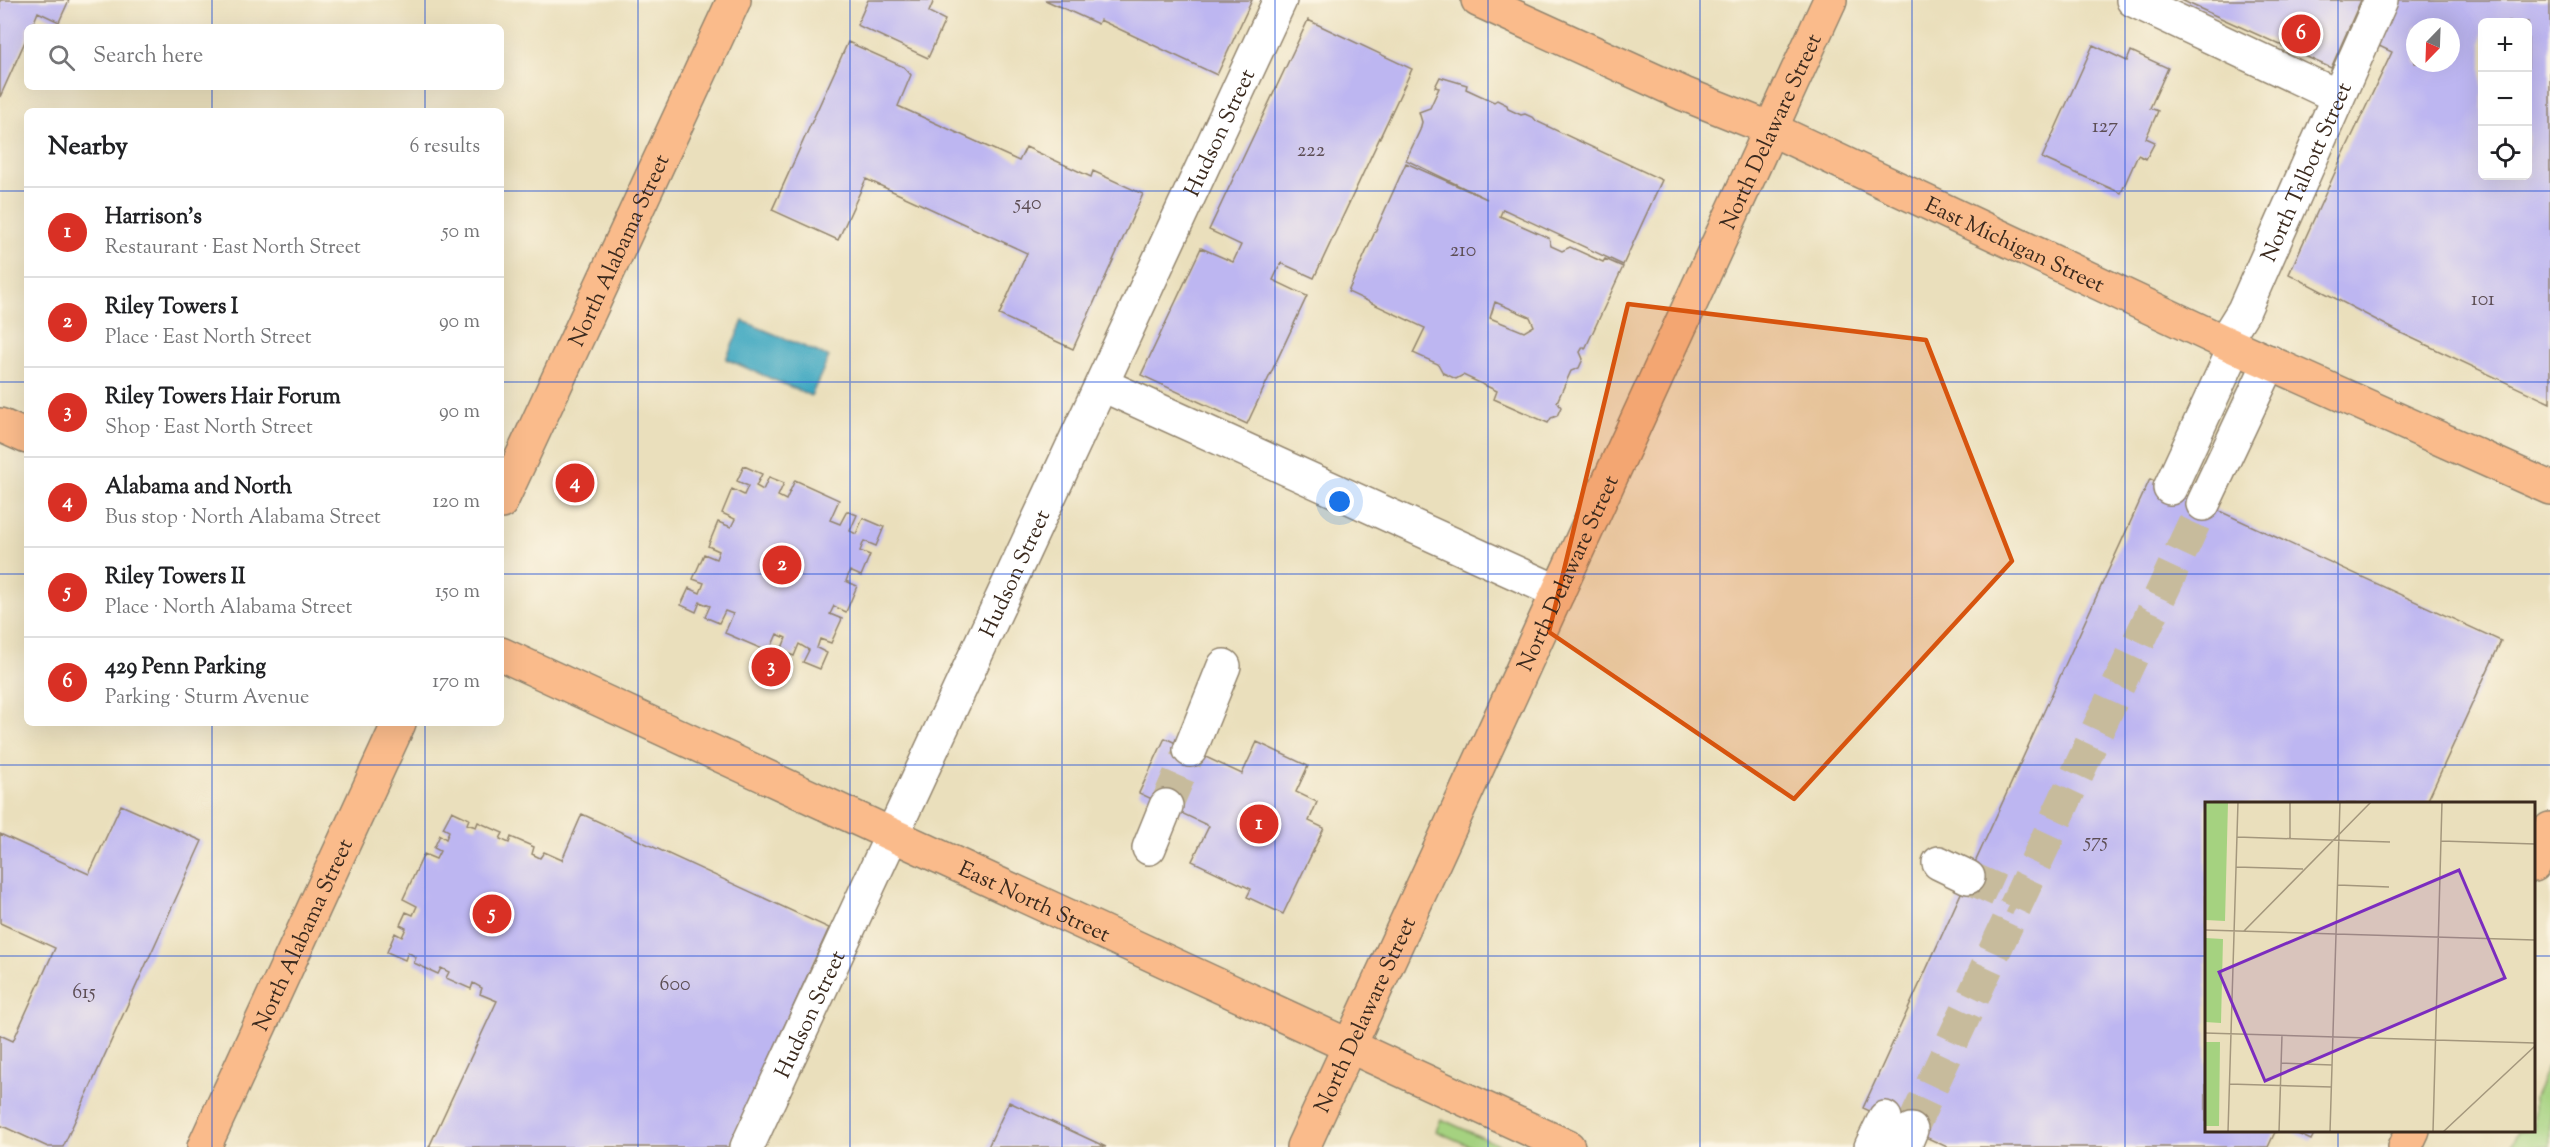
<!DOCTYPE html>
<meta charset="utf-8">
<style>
:root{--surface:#fff;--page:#f6f6f6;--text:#202124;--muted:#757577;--line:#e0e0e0;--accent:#d93025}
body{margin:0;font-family:"Sorts Mill Goudy",serif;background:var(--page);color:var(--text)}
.controls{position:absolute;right:18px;top:18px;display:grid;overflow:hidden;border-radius:9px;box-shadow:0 6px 24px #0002}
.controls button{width:54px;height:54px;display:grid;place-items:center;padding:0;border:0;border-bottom:2px solid var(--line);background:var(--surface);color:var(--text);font:30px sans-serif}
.compass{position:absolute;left:2406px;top:18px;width:54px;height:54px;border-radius:50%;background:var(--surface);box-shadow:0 6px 24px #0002;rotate:203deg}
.you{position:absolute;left:1340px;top:502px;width:21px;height:21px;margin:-15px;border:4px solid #fff;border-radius:50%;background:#1a73e8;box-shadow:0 0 0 9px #1a73e833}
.badge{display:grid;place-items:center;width:39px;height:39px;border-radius:50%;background:var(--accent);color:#fff;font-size:20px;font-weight:700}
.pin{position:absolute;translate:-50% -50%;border:3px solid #fff;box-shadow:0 2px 6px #0006}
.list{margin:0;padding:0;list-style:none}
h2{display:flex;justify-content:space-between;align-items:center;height:78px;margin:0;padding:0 24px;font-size:26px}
h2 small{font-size:20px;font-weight:400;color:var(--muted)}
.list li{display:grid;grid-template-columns:39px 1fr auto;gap:18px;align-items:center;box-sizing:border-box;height:90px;padding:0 24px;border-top:2px solid var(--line)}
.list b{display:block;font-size:22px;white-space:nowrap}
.list p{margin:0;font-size:20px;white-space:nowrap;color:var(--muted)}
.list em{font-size:20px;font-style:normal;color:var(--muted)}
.icon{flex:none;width:33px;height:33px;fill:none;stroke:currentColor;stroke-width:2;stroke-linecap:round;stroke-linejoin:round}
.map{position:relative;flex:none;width:2550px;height:1147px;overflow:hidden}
.search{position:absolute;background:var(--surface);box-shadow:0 6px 24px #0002;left:24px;top:24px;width:480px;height:66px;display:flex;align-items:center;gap:15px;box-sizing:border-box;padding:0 21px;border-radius:9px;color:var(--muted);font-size:22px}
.panel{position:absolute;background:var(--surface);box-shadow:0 6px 24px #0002;left:24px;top:108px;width:480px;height:618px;border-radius:9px}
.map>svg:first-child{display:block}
</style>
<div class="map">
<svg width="2550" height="1147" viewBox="0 0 2550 1147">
<rect width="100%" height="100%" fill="#fcf5e5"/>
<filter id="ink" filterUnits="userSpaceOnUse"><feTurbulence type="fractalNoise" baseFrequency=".0167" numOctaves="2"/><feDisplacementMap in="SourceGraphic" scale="12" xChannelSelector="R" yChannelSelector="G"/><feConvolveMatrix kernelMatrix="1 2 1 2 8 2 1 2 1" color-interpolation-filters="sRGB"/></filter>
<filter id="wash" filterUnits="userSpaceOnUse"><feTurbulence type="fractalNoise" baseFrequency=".008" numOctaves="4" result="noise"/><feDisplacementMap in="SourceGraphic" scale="24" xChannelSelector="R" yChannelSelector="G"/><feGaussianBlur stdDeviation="1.35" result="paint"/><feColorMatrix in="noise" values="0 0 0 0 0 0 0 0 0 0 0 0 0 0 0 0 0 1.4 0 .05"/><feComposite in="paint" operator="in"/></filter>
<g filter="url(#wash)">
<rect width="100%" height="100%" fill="#eadfbc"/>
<path fill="#a5d280" stroke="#707e4f" stroke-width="1.5" d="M 2550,1061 L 2550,1147 L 2510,1147 L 2518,1131 L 2534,1130 L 2534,1097 Z
M 1441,1119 L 1503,1147 L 1472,1147 L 1436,1131 Z"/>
<path fill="#41a8c1" stroke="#3e6970" stroke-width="1.5" d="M 743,321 L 829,357 L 811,396 L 726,359 Z"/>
<g id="blocks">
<path fill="#bdb6f1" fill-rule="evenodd" d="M 0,0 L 69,0 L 59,22 L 38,12 L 32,27 L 27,27 L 27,37 L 0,97 Z
M 868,0 L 934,0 L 929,12 L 945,20 L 928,58 L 857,25 Z
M 1045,0 L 1252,0 L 1217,75 L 1100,20 L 1098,24 Z
M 2181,0 L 2361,0 L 2331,68 Z
M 2386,0 L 2550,0 L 2550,403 L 2401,333 L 2289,274 L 2342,157 L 2392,52 L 2373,43 ZM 2482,22 L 2528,22 L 2528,176 L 2482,176 ZM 2415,27 L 2451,27 L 2451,63 L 2415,63 Z
M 1308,20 L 1412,69 L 1314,278 L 1281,263 L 1273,280 L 1307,296 L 1247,424 L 1141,375 L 1201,248 L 1233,262 L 1241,245 L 1209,230 Z
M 848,42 L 904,67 L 911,75 L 898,106 L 1019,161 L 1026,147 L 1091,177 L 1093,171 L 1143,194 L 1073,349 L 999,315 L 1027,253 L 866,179 L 838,240 L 772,210 Z
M 2093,45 L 2127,61 L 2131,51 L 2168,68 L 2150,108 L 2158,111 L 2146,138 L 2155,142 L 2146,159 L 2138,155 L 2121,193 L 2042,158 Z
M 1440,77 L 1467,85 L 1466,89 L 1494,102 L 1497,100 L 1507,105 L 1508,109 L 1521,115 L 1525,114 L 1534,118 L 1536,121 L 1662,180 L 1623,265 L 1503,209 L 1500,216 L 1549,238 L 1551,246 L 1562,251 L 1570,247 L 1603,262 L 1605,259 L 1623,267 L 1585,349 L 1583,347 L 1580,352 L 1583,359 L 1579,368 L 1571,371 L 1557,402 L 1561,407 L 1557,416 L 1551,418 L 1548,423 L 1494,399 L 1497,391 L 1463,375 L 1456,379 L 1443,373 L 1438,364 L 1413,353 L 1425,328 L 1348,292 L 1406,163 L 1487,199 L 1406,160 L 1420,130 L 1422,122 L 1419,112 L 1430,108 L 1439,88 L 1435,87 ZM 1495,302 L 1530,317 L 1534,326 L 1524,332 L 1490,318 Z
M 744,466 L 762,474 L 756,486 L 763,490 L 769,477 L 784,483 L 778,496 L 786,500 L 795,480 L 839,500 L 830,520 L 840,524 L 847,511 L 857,515 L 850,531 L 856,534 L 863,518 L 884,527 L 876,546 L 864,541 L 860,551 L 870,555 L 861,576 L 850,571 L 846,581 L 857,586 L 846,612 L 834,606 L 830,614 L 842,619 L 831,643 L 820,639 L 817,648 L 827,653 L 820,669 L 803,662 L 809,650 L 799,644 L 794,656 L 781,651 L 786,638 L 777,634 L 769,652 L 725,633 L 733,614 L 725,611 L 719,623 L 705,617 L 710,606 L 700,602 L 696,612 L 681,605 L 689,588 L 700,593 L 704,583 L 693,579 L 704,554 L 716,559 L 719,551 L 708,546 L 718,522 L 731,527 L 735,519 L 722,513 L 732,489 L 744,495 L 748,486 L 737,481 Z
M 2150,479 L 2501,641 L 2426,804 L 2206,804 L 2206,1130 L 2276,1130 L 2268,1147 L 1947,1147 L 1863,1108 Z
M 1165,738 L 1242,774 L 1257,742 L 1308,766 L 1296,792 L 1317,802 L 1309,821 L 1324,828 L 1283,914 L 1247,897 L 1251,889 L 1192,861 L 1209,826 L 1139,793 Z
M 121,805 L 202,841 L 63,1147 L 48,1147 L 0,1125 L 0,1035 L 13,1041 L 55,948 L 0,923 L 0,834 L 89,874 Z
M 452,811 L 469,819 L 467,824 L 476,827 L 478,822 L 503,833 L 500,839 L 509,843 L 511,837 L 534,847 L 532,854 L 540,858 L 544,852 L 562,860 L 582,814 L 829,928 L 729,1147 L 429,1147 L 497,1001 L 480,994 L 482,988 L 473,983 L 471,989 L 446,978 L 449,972 L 441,968 L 438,974 L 414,963 L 416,957 L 408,952 L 405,960 L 387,952 L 395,933 L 402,937 L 406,928 L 400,925 L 406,912 L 413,915 L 417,906 L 403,899 L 424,854 L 436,859 L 440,851 L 434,848 L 440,835 L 446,839 L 449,831 L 443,828 Z
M 1009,1102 L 1106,1147 L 988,1147 Z
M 2289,1130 L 2316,1130 L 2311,1140 Z"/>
</g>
</g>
<g filter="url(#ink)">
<use href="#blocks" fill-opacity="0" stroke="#92846d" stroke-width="1.5"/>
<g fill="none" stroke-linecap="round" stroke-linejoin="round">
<path stroke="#c7bb9c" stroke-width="33" stroke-dasharray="33 16" stroke-linecap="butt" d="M 1166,806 L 1190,750
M 1968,877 L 2019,900
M 1911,1130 L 2203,504"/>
<g stroke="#92846d" stroke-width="36">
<g id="minor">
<path d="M 2133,0 L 2337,96"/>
<path id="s1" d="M 2224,342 L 2244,310 L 2381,0"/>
<path d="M 1103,385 L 1558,592"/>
<path d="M 2170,488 L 2235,347"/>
<path d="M 2203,504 L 2270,362"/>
<path d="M 1190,750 L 1224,666"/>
<path d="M 1149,848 L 1166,806"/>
<path d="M 1939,863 L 1968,877"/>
<path id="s2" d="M 747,1147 L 1280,0"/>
<path d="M 1871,1147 L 1885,1118"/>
<path d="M 1904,1147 L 1911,1130"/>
</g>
</g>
<g stroke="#92846d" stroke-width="36">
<g id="major">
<path id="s3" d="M 1478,0 L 1684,94 L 1771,129 L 2224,342 L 2550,488"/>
<path d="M 0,425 L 27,437"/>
<path id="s4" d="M 501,502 L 734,0"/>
<path id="s5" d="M 501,654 L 1568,1147"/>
<path d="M 2534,865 L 2550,829"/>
<path id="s6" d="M 204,1147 L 399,723"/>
<path id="s7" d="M 1303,1147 L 1830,0"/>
<path d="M 2405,1147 L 2413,1130"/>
</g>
</g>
<use href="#minor" stroke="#fff" stroke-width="33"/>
<use href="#major" stroke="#fabb8b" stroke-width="33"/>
</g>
</g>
<path fill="#d7540e" fill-opacity="0.2" stroke="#d7540e" stroke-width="4.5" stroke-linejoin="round" d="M 1628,304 L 1926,340 L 2012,561 L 1794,799 L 1549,632 Z"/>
<path fill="none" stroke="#1d4ed8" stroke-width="1.5" stroke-opacity="0.55" d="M 212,0 L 212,27M 425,0 L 425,27M 638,0 L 638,1147M 850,0 L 850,1147M 1062,0 L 1062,1147M 1275,0 L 1275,1147M 1488,0 L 1488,1147M 1700,0 L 1700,1147M 1912,0 L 1912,1147M 2125,0 L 2125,1147M 2338,0 L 2338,804M 212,87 L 212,111M 425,87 L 425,111M 0,191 L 27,191M 501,191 L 2550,191M 0,382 L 27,382M 501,382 L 2550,382M 0,574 L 27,574M 501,574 L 2550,574M 212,723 L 212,1147M 425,723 L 425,1147M 0,765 L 2550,765M 0,956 L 2206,956M 2534,956 L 2550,956M 2338,1130 L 2338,1147"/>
<g text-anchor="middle" stroke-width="4.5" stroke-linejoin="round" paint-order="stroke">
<g font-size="20" fill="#5c4d53">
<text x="2105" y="132">127</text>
<text x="1311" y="156">222</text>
<text x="1028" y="209">540</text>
<text x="1463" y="256">210</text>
<text x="2483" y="305">101</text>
<text x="2096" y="847">575</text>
<text x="675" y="990">600</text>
<text x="84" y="998">615</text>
</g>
<g font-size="22" fill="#3b2a1e" stroke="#fcf5e5">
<text dy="8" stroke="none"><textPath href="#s7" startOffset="1118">North Delaware Street</textPath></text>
<text dy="8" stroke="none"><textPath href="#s2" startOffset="1119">Hudson Street</textPath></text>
<text dy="8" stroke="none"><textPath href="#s1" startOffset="189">North Talbott Street</textPath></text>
<text dy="8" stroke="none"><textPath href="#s3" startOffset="590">East Michigan Street</textPath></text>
<text dy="8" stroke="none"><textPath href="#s4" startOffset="278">North Alabama Street</textPath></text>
<text dy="8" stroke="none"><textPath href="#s2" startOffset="633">Hudson Street</textPath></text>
<text dy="8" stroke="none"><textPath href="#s7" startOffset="632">North Delaware Street</textPath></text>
<text dy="8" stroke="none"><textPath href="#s5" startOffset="588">East North Street</textPath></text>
<text dy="8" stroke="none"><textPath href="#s6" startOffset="234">North Alabama Street</textPath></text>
<text dy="8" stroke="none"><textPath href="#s2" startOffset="147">Hudson Street</textPath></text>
<text dy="8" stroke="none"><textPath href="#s7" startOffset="146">North Delaware Street</textPath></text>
</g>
</g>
<g transform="translate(2205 802)">
<rect width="330" height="330" fill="#eadfbc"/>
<path d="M 0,0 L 23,0 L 20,119 L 0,118 ZM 0,136 L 18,137 L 16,221 L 0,220 ZM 0,240 L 15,240 L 14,324 L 0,324 Z" fill="#a5d280"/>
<path fill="none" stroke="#a4977d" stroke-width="1.5" d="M 32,35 L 185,40M 85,37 L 85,0M 236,39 L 330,42M 31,65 L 98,67M 133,83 L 184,85M 0,128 L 330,138M 39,129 L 166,0M 0,231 L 330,241M 76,261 L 127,263M 24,282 L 127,285M 23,330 L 33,0M 74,330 L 77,233M 125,330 L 135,0M 228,330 L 237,0M 238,330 L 330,244"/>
<path fill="#7b2cbf" fill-opacity="0.15" stroke="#7b2cbf" stroke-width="3" d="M 254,68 L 300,176 L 60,279 L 14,170 Z"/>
<rect width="330" height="330" fill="none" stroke="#3b2a1e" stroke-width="3"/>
</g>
</svg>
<div class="controls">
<button>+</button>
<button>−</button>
<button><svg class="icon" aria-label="locate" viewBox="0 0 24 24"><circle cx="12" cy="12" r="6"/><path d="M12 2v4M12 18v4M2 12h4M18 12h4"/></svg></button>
</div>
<svg class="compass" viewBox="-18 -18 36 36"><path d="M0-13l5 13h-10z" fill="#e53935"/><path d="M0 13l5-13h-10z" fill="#757577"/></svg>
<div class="you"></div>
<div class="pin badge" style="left:1259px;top:824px">1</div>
<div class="pin badge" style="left:782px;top:565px">2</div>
<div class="pin badge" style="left:771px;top:667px">3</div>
<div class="pin badge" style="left:575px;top:483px">4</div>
<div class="pin badge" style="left:492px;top:914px">5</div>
<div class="pin badge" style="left:2301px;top:34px">6</div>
<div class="search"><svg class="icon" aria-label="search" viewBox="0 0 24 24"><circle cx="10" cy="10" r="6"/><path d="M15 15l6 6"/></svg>Search here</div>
<section class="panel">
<h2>Nearby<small>6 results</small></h2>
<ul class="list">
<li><span class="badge">1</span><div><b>Harrison's</b><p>Restaurant · East North Street</p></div><em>50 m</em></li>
<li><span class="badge">2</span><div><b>Riley Towers I</b><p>Place · East North Street</p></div><em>90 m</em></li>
<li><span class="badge">3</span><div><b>Riley Towers Hair Forum</b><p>Shop · East North Street</p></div><em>90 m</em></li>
<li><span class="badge">4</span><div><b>Alabama and North</b><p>Bus stop · North Alabama Street</p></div><em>120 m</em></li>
<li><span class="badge">5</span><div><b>Riley Towers II</b><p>Place · North Alabama Street</p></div><em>150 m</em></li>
<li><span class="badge">6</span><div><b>429 Penn Parking</b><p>Parking · Sturm Avenue</p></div><em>170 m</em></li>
</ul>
</section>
</div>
